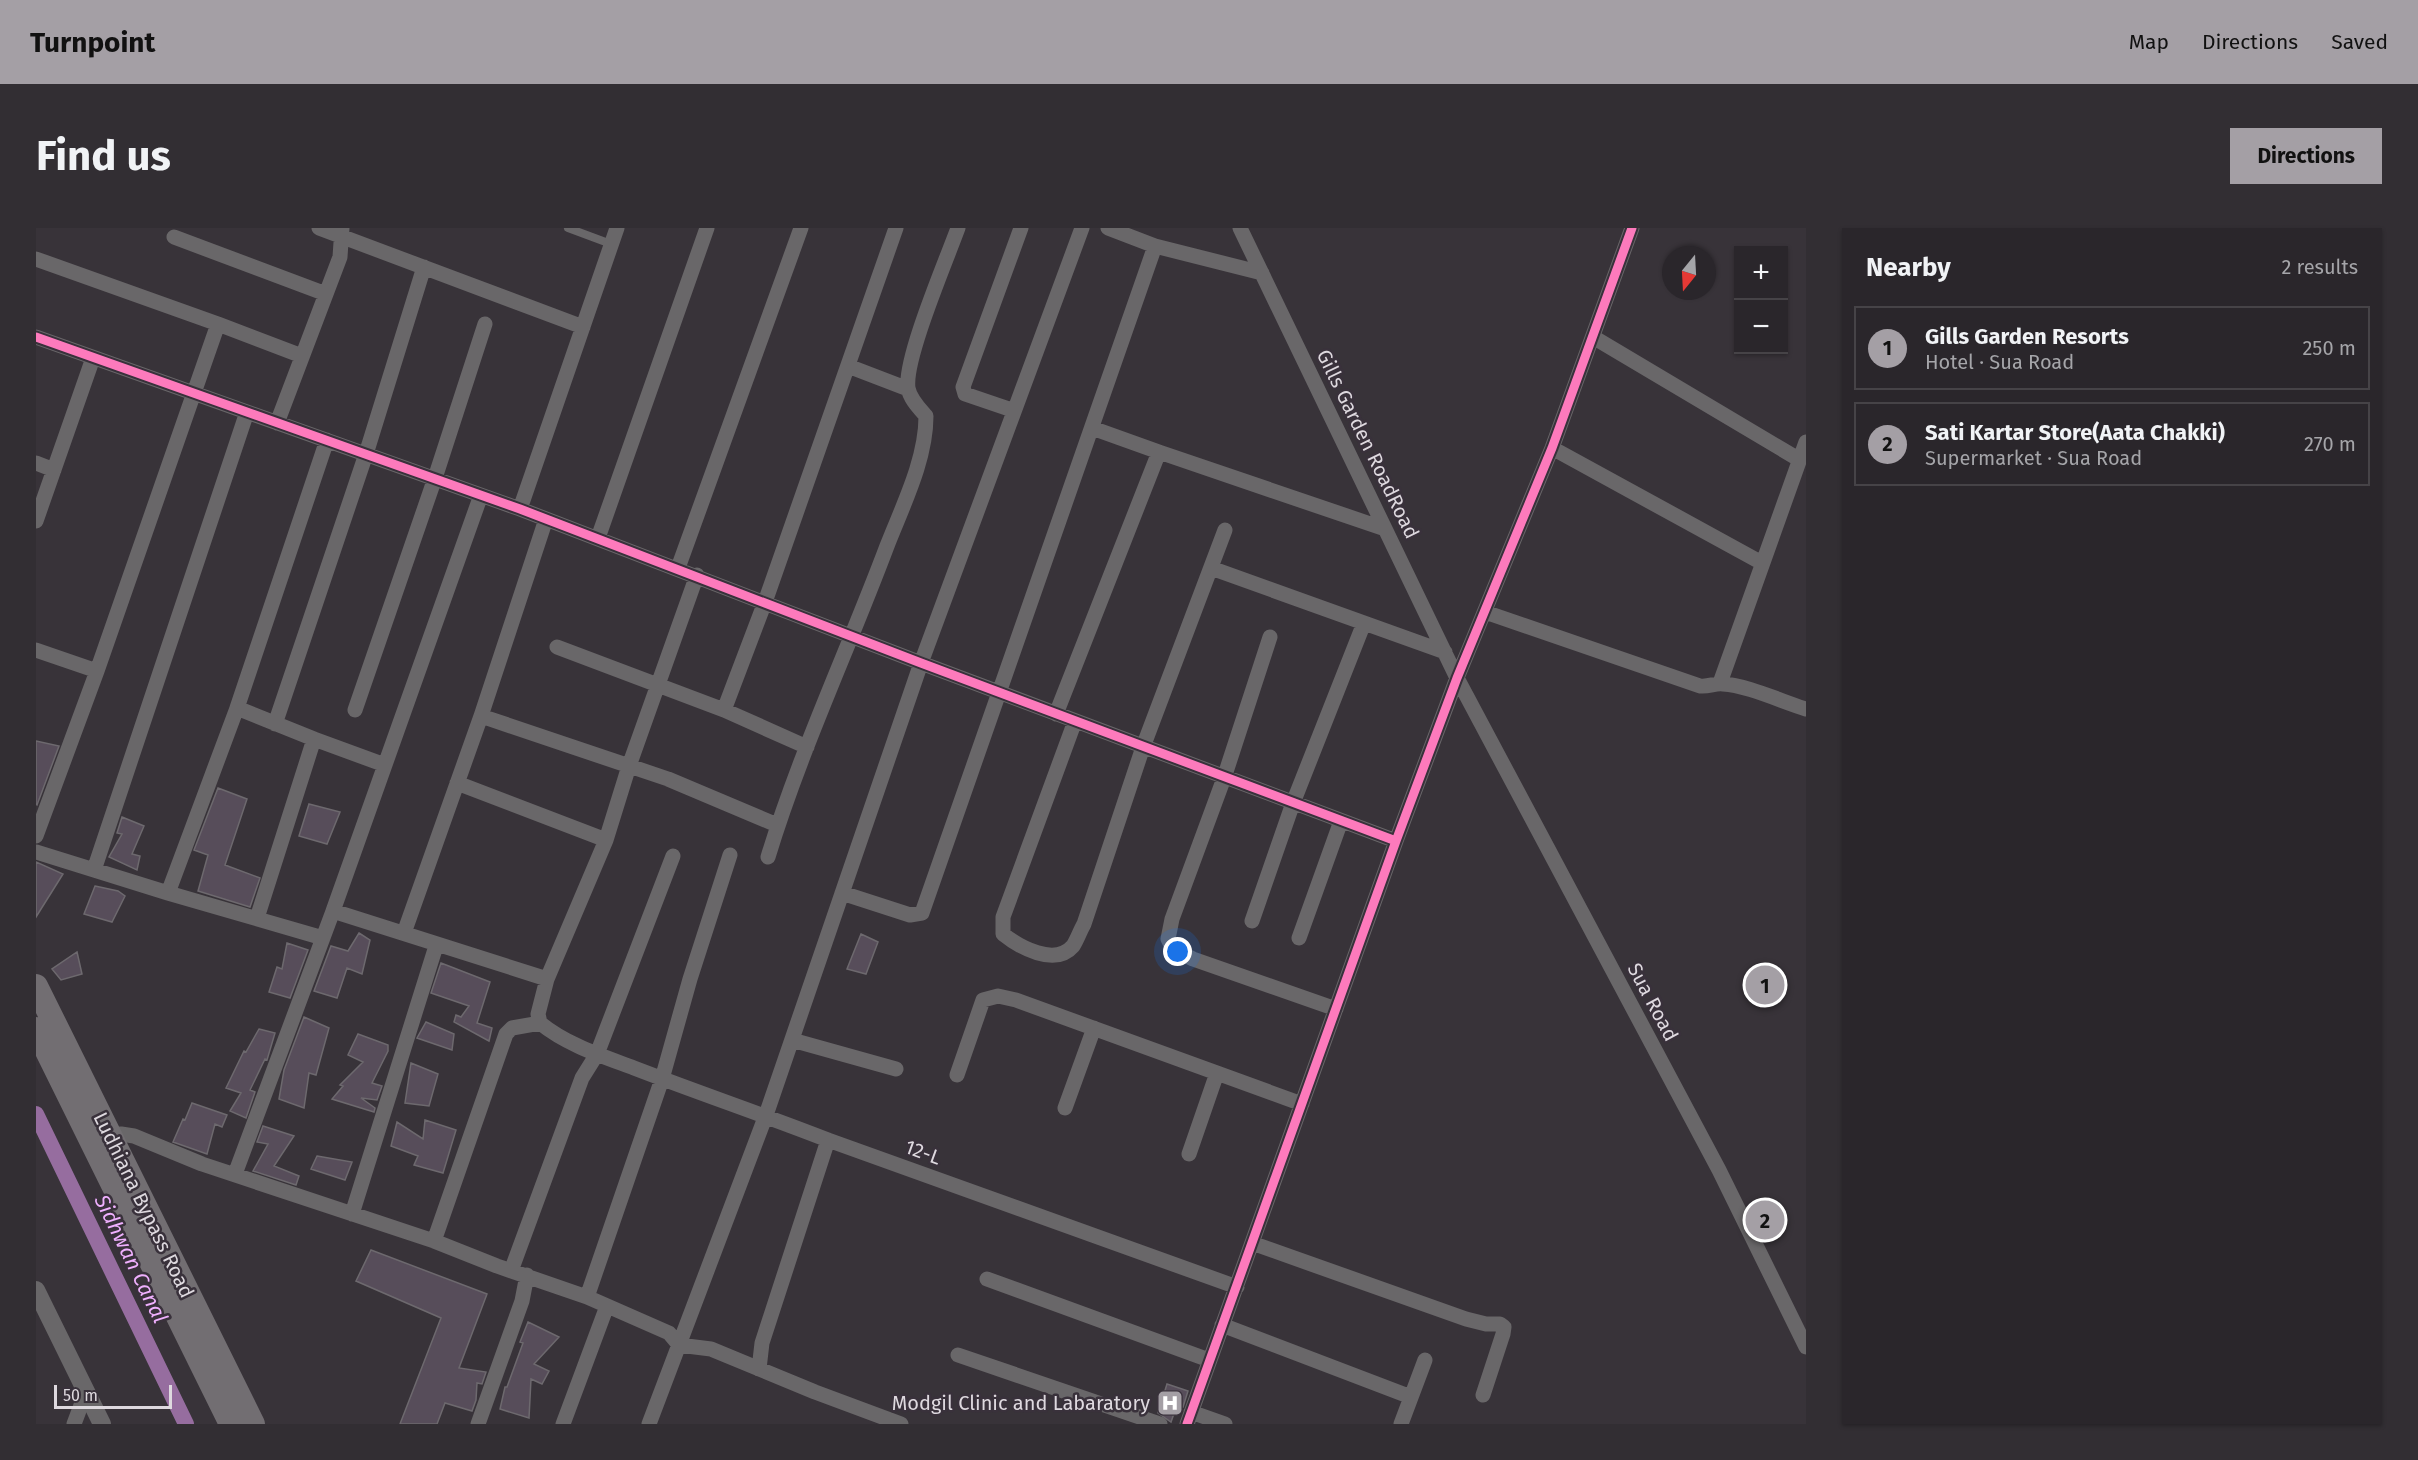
<!DOCTYPE html>
<meta charset="utf-8">
<style>
:root{--surface:#2a262b;--page:#322e33;--text:#f1f3f6;--muted:#a5a5a9;--line:#464347;--accent:#a49fa5}
body{margin:0;font-family:"Fira Sans",sans-serif;background:var(--page);color:var(--text)}
.controls{position:absolute;right:18px;top:18px;display:grid;overflow:hidden;border-radius:0px;box-shadow:0 2px 4px #0004}
.controls button{width:54px;height:54px;display:grid;place-items:center;padding:0;border:0;border-bottom:2px solid var(--line);background:var(--surface);color:var(--text);font:30px sans-serif}
.compass{position:absolute;left:1626px;top:18px;width:54px;height:54px;border-radius:50%;background:var(--surface);box-shadow:0 2px 4px #0004;rotate:198deg}
.scale{position:absolute;left:18px;bottom:15px;width:118px;box-sizing:border-box;padding-left:6px;border:3px solid #ded9df;border-top:0;font-size:16px;line-height:21px;white-space:nowrap;color:#ded9df;-webkit-text-stroke:4px #39313b;paint-order:stroke}
.you{position:absolute;left:1142px;top:724px;width:21px;height:21px;margin:-15px;border:4px solid #fff;border-radius:50%;background:#1a73e8;box-shadow:0 0 0 9px #1a73e833}
.badge{display:grid;place-items:center;width:39px;height:39px;border-radius:50%;background:var(--accent);color:#111;font-size:20px;font-weight:700}
.pin{position:absolute;translate:-50% -50%;border:3px solid #fff;box-shadow:0 2px 6px #0006}
.list{margin:0;padding:0;list-style:none}
h2{display:flex;justify-content:space-between;align-items:center;height:78px;margin:0;padding:0 24px;font-size:26px}
h2 small{font-size:20px;font-weight:400;color:var(--muted)}
.list li{display:grid;grid-template-columns:39px 1fr auto;gap:18px;align-items:center;box-sizing:border-box;height:84px;margin:0 12px 12px;padding:0 12px;border:2px solid var(--line);border-radius:0px}
.list b{display:block;font-size:22px;white-space:nowrap}
.list p{margin:0;font-size:20px;white-space:nowrap;color:var(--muted)}
.list em{font-size:20px;font-style:normal;color:var(--muted)}
.map{position:relative;flex:none;width:1770px;height:1196px;overflow:hidden;border-radius:0px}
header{display:flex;align-items:center;gap:36px;box-sizing:border-box;height:84px;padding:0 30px;background:var(--accent);color:#111}
header strong{font-size:28px}
nav{display:flex;gap:33px;margin-inline-start:auto;font-size:21px}
.intro{display:flex;align-items:center;justify-content:space-between;box-sizing:border-box;height:144px;padding:0 36px}
h1{margin:0;font-size:42px}
.button{padding:15px 27px;border-radius:0px;background:var(--accent);color:#111;font-size:21px;font-weight:700}
main{display:flex;gap:36px;padding:0 36px}
aside{flex:1;background:var(--surface);border-radius:0px;box-shadow:0 2px 4px #0004}
.map>svg:first-child{display:block}
</style>
<header>
<strong>Turnpoint</strong>
<nav><a>Map</a><a>Directions</a><a>Saved</a></nav>
</header>
<div class="intro"><h1>Find us</h1><a class="button">Directions</a></div>
<main>
<div class="map">
<svg width="1770" height="1196" viewBox="0 0 1770 1196">
<rect width="100%" height="100%" fill="#383339"/>
<g fill="none" stroke-linecap="round" stroke-linejoin="round">
<path stroke="#966d9f" stroke-width="16" d="M 0,886 L 150,1196"/>
</g>
<path fill="#574d5a" stroke="#6d696e" stroke-width="1.5" d="M 0,513 L 23,518 L 1,577 L 0,576 Z
M 182,560 L 211,571 L 189,637 L 224,650 L 214,679 L 162,663 L 172,627 L 158,622 Z
M 273,576 L 304,584 L 291,616 L 263,608 Z
M 86,589 L 108,598 L 96,626 L 104,628 L 101,642 L 73,629 L 86,606 L 81,605 Z
M 0,634 L 27,646 L 0,689 Z
M 59,658 L 82,663 L 89,668 L 76,694 L 48,686 Z
M 323,705 L 334,712 L 326,746 L 311,740 L 301,770 L 278,763 L 295,718 L 312,723 Z
M 825,706 L 842,714 L 830,746 L 811,741 Z
M 251,715 L 272,722 L 254,770 L 233,764 L 241,739 L 246,741 Z
M 41,724 L 46,746 L 25,752 L 16,741 Z
M 405,735 L 454,754 L 441,795 L 456,800 L 453,813 L 418,794 L 420,787 L 425,789 L 433,778 L 395,765 Z
M 268,789 L 293,800 L 280,847 L 273,845 L 268,880 L 243,871 L 248,842 Z
M 390,794 L 418,806 L 416,822 L 381,810 Z
M 223,801 L 239,805 L 231,832 L 229,831 L 214,862 L 219,864 L 210,890 L 194,883 L 205,865 L 190,860 L 208,823 L 210,824 Z
M 322,806 L 352,817 L 352,823 L 336,855 L 346,858 L 341,872 L 325,870 L 339,880 L 338,884 L 296,871 L 307,858 L 304,857 L 327,834 L 312,827 Z
M 375,835 L 402,846 L 393,878 L 369,875 Z
M 156,875 L 191,887 L 186,899 L 179,896 L 171,926 L 137,914 L 147,891 L 149,892 Z
M 389,892 L 420,902 L 407,945 L 378,937 L 382,928 L 355,918 L 361,894 L 387,911 Z
M 227,898 L 258,908 L 238,938 L 263,948 L 260,957 L 217,943 L 232,916 L 221,914 Z
M 281,928 L 316,934 L 309,952 L 275,941 Z
M 335,1022 L 451,1066 L 423,1140 L 450,1144 L 446,1156 L 441,1155 L 440,1172 L 436,1183 L 409,1175 L 401,1196 L 364,1196 L 405,1090 L 320,1053 Z
M 492,1094 L 523,1109 L 498,1136 L 513,1143 L 506,1156 L 495,1151 L 493,1190 L 464,1181 L 469,1159 L 471,1159 L 487,1115 L 484,1114 Z
M 1131,1156 L 1152,1163 L 1147,1179 L 1141,1177 L 1135,1194 L 1122,1185 Z"/>
<g fill="none" stroke-linecap="round" stroke-linejoin="round">
<path stroke="#696769" stroke-width="8" d="M 532,0 L 575,16"/>
<path stroke="#696769" stroke-width="15" d="M 283,0 L 547,99
M 1072,0 L 1119,18 L 1226,45
M 1204,0 L 1421,450 L 1683,942 L 1770,1119
M 138,9 L 290,66
M 0,31 L 182,96 L 61,443 L 0,608
M 182,96 L 266,128
M 0,109 L 484,281 L 885,435 L 1360,613
M 1557,109 L 1764,232
M 812,138 L 872,161
M 976,182 L 929,166 L 927,159 L 985,0
M 241,195 L 304,29 L 306,0
M 1516,220 L 1726,335
M 1123,224 L 1349,301
M 0,235 L 18,242
M 445,267 L 297,683 L 511,751 L 570,612 L 593,538 L 661,347
M 484,281 L 581,0
M 0,293 L 57,130
M 562,310 L 671,0
M 642,340 L 765,0
M 1175,340 L 1409,424
M 1449,384 L 1664,458 C 1673,459 1679,455 1687,456 C 1710,457 1747,474 1770,481
M 1234,409 L 1188,550 L 1136,691 L 1132,711 L 1137,721 L 1157,731 L 1300,781
M 521,419 L 688,482 L 771,519
M 0,422 L 61,443
M 1684,455 L 1770,214
M 201,480 L 291,212
M 319,482 L 399,250 L 449,96
M 688,482 L 729,374 L 860,0
M 1020,486 L 1123,224 L 1056,200
M 445,488 L 632,551 L 741,597
M 1039,493 L 967,689 L 967,706 C 983,719 1019,739 1037,718 C 1041,712 1044,703 1048,696 L 1107,519 L 1189,302
M 239,496 L 330,226 L 388,39
M 278,511 L 349,537
M 421,555 L 570,612
M 0,624 L 132,665 L 287,710
M 694,627 L 654,751 L 626,851 L 551,1069 L 633,1105 L 643,1117 L 675,1121 L 779,1164 L 865,1196
M 732,629 C 764,524 812,422 851,318 C 867,277 890,232 890,188 C 883,180 874,171 872,160 C 868,131 910,33 922,0
M 58,642 L 211,184
M 132,665 L 201,480 L 278,511 L 221,690
M 806,665 L 874,687 L 886,685 L 1119,18
M 1216,693 L 1257,575 L 1328,395
M 368,705 L 445,488 L 510,291
M 1263,710 L 1305,593
M 511,751 L 502,786 L 504,795 C 531,817 566,828 598,840 C 663,865 728,887 792,912 L 1201,1059
M 756,812 L 860,841
M 921,847 L 947,772 L 962,768 L 980,772 L 1266,876
M 1029,880 L 1058,800
M 72,907 L 85,906 L 98,908 L 166,936 L 398,1013 L 461,1038 L 551,1069
M 1153,926 L 1181,845
M 199,946 L 297,683
M 316,986 L 400,718
M 398,1013 L 470,806 L 476,800 L 504,795
M 1216,1015 L 1430,1091 L 1450,1096 L 1464,1096 L 1468,1099 L 1467,1106 L 1447,1167
M 475,1043 L 546,850 L 561,826 L 637,628
M 951,1051 L 1173,1132
M 1186,1097 L 1375,1169
M 922,1127 L 1124,1196
M 723,1141 L 726,1115 L 792,912
M 1155,1184 L 1189,1196
M 38,1196 L 50,1164
M 442,1196 L 486,1073 L 491,1047
M 527,1196 L 571,1078
M 613,1196 L 730,887 L 885,435 L 1046,0
M 1151,1196 L 1360,613 L 1421,450 L 1516,220 L 1596,0
M 1365,1196 L 1389,1132"/>
<path stroke="#696769" stroke-width="18" d="M 0,1062 L 66,1196"/>
<path stroke="#726e72" stroke-width="24" d="M 0,758 L 217,1196
M 0,801 L 195,1196"/>
<g stroke="#39313b" stroke-width="13">
<path id="cycleway" d="M 0,109 L 484,281 L 885,435 L 1360,613
M 1151,1196 L 1360,613 L 1421,450 L 1516,220 L 1596,0"/>
</g>
<use href="#cycleway" stroke="#fd7abc" stroke-width="9"/>
</g>
<defs>
<g id="hospital-square" transform="scale(1.35)"><rect x="-9" y="-9" width="18" height="18" rx="4" fill="#a49fa5" stroke="#39313b"/><path d="M-5-5h3v3.5h4V-5h3V5h-3V1.5h-4V5h-3Z" fill="#fff"/></g>
</defs>
<g fill-rule="evenodd">
<use href="#hospital-square" x="1134" y="1175"/>
</g>
<g text-anchor="middle" stroke-width="5" stroke-linejoin="round" paint-order="stroke">
<g font-size="20" fill="#ded9df" stroke="#39313b">
<text transform="translate(1332 216) rotate(64)" y="7">Gills Garden RoadRoad</text>
<text transform="translate(1617 774) rotate(62)" y="7">Sua Road</text>
<text transform="translate(887 924) rotate(20)" y="7">12-L</text>
<text transform="translate(108 977) rotate(64)" y="7">Ludhiana Bypass Road</text>
</g>
<g font-size="20" fill="#ded9df" stroke="#39313b" text-anchor="end">
<text x="1114" y="1182">Modgil Clinic and Labaratory</text>
</g>
<g font-size="21" font-style="italic" fill="#efb0fe" stroke="#39313b">
<text transform="translate(95 1031) rotate(64)" y="7">Sidhwan Canal</text>
</g>
</g>
</svg>
<div class="controls">
<button>+</button>
<button>−</button>
</div>
<svg class="compass" viewBox="-18 -18 36 36"><path d="M0-13l5 13h-10z" fill="#e53935"/><path d="M0 13l5-13h-10z" fill="#a5a5a9"/></svg>
<div class="scale">50 m</div>
<div class="you"></div>
<div class="pin badge" style="left:1729px;top:757px">1</div>
<div class="pin badge" style="left:1729px;top:992px">2</div>
</div>
<aside>
<h2>Nearby<small>2 results</small></h2>
<ul class="list">
<li><span class="badge">1</span><div><b>Gills Garden Resorts</b><p>Hotel · Sua Road</p></div><em>250 m</em></li>
<li><span class="badge">2</span><div><b>Sati Kartar Store(Aata Chakki)</b><p>Supermarket · Sua Road</p></div><em>270 m</em></li>
</ul>
</aside>
</main>
